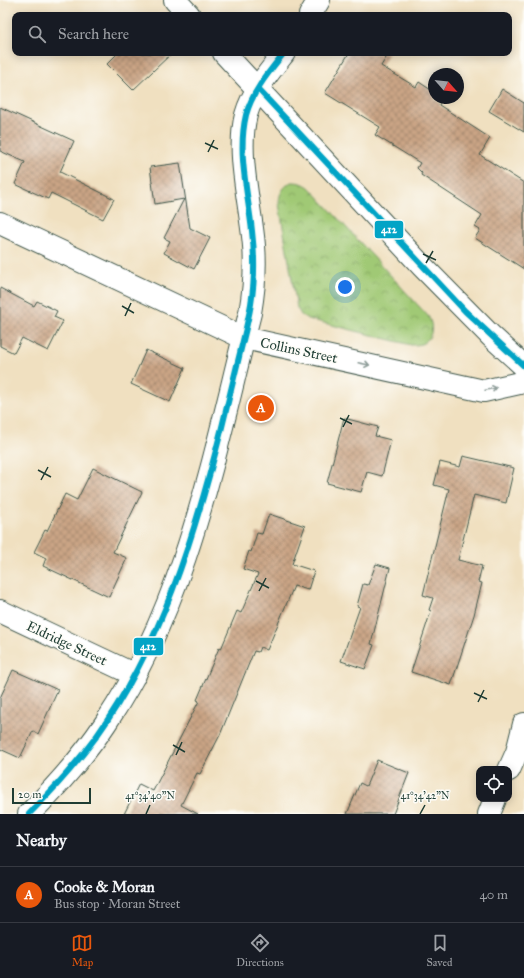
<!DOCTYPE html>
<meta charset="utf-8">
<style>
:root{--surface:#171b24;--page:#242831;--text:#f1f3f6;--muted:#9ea1a6;--line:#363941;--accent:#ea580c}
body{margin:0;font-family:"IM FELL Great Primer",serif;background:var(--page);color:var(--text)}
.controls{position:absolute;right:12px;bottom:12px;display:grid;overflow:hidden;border-radius:8px;box-shadow:0 2px 10px #0003}
.controls button{width:36px;height:36px;display:grid;place-items:center;padding:0;border:0;border-bottom:1px solid var(--line);background:var(--surface);color:var(--text);font:20px sans-serif}
.compass{position:absolute;left:428px;top:68px;width:36px;height:36px;border-radius:50%;background:var(--surface);box-shadow:0 2px 10px #0003;rotate:117deg}
.scale{position:absolute;left:12px;bottom:10px;width:79px;box-sizing:border-box;padding-left:4px;border:2px solid #1f3d34;border-top:0;font-size:11px;line-height:14px;white-space:nowrap;color:#1f3d34;-webkit-text-stroke:3px #fdfcf7;paint-order:stroke}
.you{position:absolute;left:345px;top:287px;width:14px;height:14px;margin:-10px;border:3px solid #fff;border-radius:50%;background:#1a73e8;box-shadow:0 0 0 6px #1a73e833}
.badge{display:grid;place-items:center;width:26px;height:26px;border-radius:50%;background:var(--accent);color:#fff;font-size:13px;font-weight:700}
.pin{position:absolute;translate:-50% -50%;border:2px solid #fff;box-shadow:0 1px 4px #0006}
.list{margin:0;padding:0;list-style:none}
h2{display:flex;justify-content:space-between;align-items:center;height:52px;margin:0;padding:0 16px;font-size:17px}
h2 small{font-size:13px;font-weight:400;color:var(--muted)}
.list li{display:grid;grid-template-columns:26px 1fr auto;gap:12px;align-items:center;box-sizing:border-box;height:56px;padding:0 16px;border-top:1px solid var(--line)}
.list b{display:block;font-size:15px;white-space:nowrap}
.list p{margin:0;font-size:13px;white-space:nowrap;color:var(--muted)}
.list em{font-size:13px;font-style:normal;color:var(--muted)}
.icon{flex:none;width:22px;height:22px;fill:none;stroke:currentColor;stroke-width:2;stroke-linecap:round;stroke-linejoin:round}
.map{position:relative;flex:none;width:524px;height:814px;overflow:hidden}
.search{position:absolute;background:var(--surface);box-shadow:0 2px 10px #0003;left:12px;right:12px;top:12px;height:44px;display:flex;align-items:center;gap:10px;box-sizing:border-box;padding:0 14px;border-radius:8px;color:var(--muted);font-size:15px}
.sheet{height:108px;background:var(--surface)}
nav{display:flex;justify-content:space-around;align-items:center;box-sizing:border-box;height:56px;border-top:1px solid var(--line);background:var(--surface);font-size:11px;color:var(--muted)}
nav a{display:grid;justify-items:center;gap:2px}
nav .on{color:var(--accent)}
.map>svg:first-child{display:block}
</style>
<div class="map">
<svg width="524" height="814" viewBox="0 0 524 814">
<defs>
<pattern id="park-crowns" width="20" height="18" patternUnits="userSpaceOnUse"><rect width="20" height="18" fill="#a0c975"/><path d="M2 6a3 3 0 1 1 6 0M12 15a3 3 0 1 1 6 0" fill="none" stroke="#82a461"/></pattern>
<pattern id="building-cross-hatch" width="8" height="8" patternUnits="userSpaceOnUse"><rect width="8" height="8" fill="#caa485"/><path d="M0 0l8 8M0 8l8-8" fill="none" stroke="#a3876e"/></pattern>
</defs>
<rect width="100%" height="100%" fill="#fdfcf7"/>
<filter id="ink" filterUnits="userSpaceOnUse"><feTurbulence type="fractalNoise" baseFrequency=".025" numOctaves="2"/><feDisplacementMap in="SourceGraphic" scale="8" xChannelSelector="R" yChannelSelector="G"/><feConvolveMatrix kernelMatrix="1 2 1 2 8 2 1 2 1" color-interpolation-filters="sRGB"/></filter>
<filter id="wash" filterUnits="userSpaceOnUse"><feTurbulence type="fractalNoise" baseFrequency=".012" numOctaves="4" result="noise"/><feDisplacementMap in="SourceGraphic" scale="16" xChannelSelector="R" yChannelSelector="G"/><feGaussianBlur stdDeviation="0.9" result="paint"/><feColorMatrix in="noise" values="0 0 0 0 0 0 0 0 0 0 0 0 0 0 0 0 0 1.4 0 .05"/><feComposite in="paint" operator="in"/></filter>
<g filter="url(#wash)">
<rect width="100%" height="100%" fill="#f0e0c0"/>
<path fill="url(#park-crowns)" stroke="#608354" d="M 291,182 C 299,182 304,183 310,188 L 428,316 C 434,326 433,339 421,344 C 418,345 414,345 411,345 L 308,319 L 301,315 L 297,308 L 279,204 C 279,194 282,188 291,182 Z"/>
<g id="blocks">
<path fill="url(#building-cross-hatch)" d="M 118,53 L 172,53 L 133,90 L 107,64 Z
M 349,53 L 389,53 L 381,66 L 416,87 L 419,82 L 434,92 L 434,99 L 440,103 L 439,105 L 490,138 L 480,155 L 524,183 L 524,269 L 475,238 L 480,230 L 475,227 L 482,215 L 421,175 L 422,173 L 417,168 L 420,163 L 375,135 L 380,127 L 325,93 Z
M 502,89 L 524,103 L 524,132 L 489,111 Z
M 0,107 L 74,141 L 60,172 L 114,199 L 103,219 L 51,193 L 48,199 L 15,184 L 25,162 L 0,151 Z
M 180,163 L 190,228 L 210,238 L 194,269 L 164,253 L 170,241 L 164,238 L 184,199 L 155,204 L 150,167 Z
M 0,288 L 34,306 L 37,301 L 57,311 L 54,317 L 63,321 L 48,351 L 22,338 L 14,353 L 0,346 Z
M 146,350 L 185,368 L 170,402 L 131,384 Z
M 344,418 L 378,427 L 375,436 L 391,440 L 382,476 L 367,472 L 361,492 L 327,483 Z
M 463,456 L 514,468 L 506,503 L 474,495 L 458,560 L 482,566 L 478,582 L 482,583 L 474,615 L 451,685 L 411,672 L 431,611 L 429,610 L 433,598 L 423,595 L 449,489 L 434,485 L 440,462 L 460,467 Z
M 93,468 L 142,492 L 113,552 L 127,558 L 109,597 L 43,566 L 46,558 L 34,552 L 45,530 L 47,531 L 65,494 L 77,500 Z
M 269,514 L 305,526 L 292,564 L 314,571 L 308,590 L 294,586 L 267,650 L 260,647 L 258,652 L 254,651 L 220,735 L 200,774 L 197,773 L 181,805 L 198,814 L 124,814 L 139,784 L 153,791 L 199,701 L 197,700 L 219,648 L 221,649 L 237,611 L 241,613 L 258,574 L 243,569 L 249,551 L 251,552 L 257,533 L 262,534 Z
M 376,564 L 390,568 L 371,644 L 374,645 L 365,669 L 341,661 L 360,607 L 357,606 L 363,584 L 368,585 Z
M 13,670 L 58,690 L 38,734 L 33,731 L 20,758 L 0,749 L 0,698 Z
M 377,760 L 409,773 L 393,814 L 347,814 L 360,783 L 366,786 Z"/>
</g>
</g>
<g filter="url(#ink)">
<use href="#blocks" fill-opacity="0" stroke="#3e5549" stroke-width="1"/>
<g fill="none" stroke-linecap="round" stroke-linejoin="round">
<g stroke="#3e5549" stroke-width="24">
<path id="street" d="M 310,15 L 319,0
M 0,223 L 244,338 L 484,391 L 524,382
M 0,611 L 135,675
M 509,770 L 517,752 L 524,724
M 29,814 C 57,786 83,757 105,724 C 188,601 214,454 250,313 C 254,290 256,269 254,246 C 251,207 236,153 246,115 C 253,91 269,72 284,53
M 489,814 L 495,799"/>
</g>
<g stroke="#3e5549" stroke-width="24">
<path id="secondary" d="M 175,0 L 189,15
M 224,53 L 422,266 L 491,336 L 524,366"/>
</g>
<use href="#street" stroke="#fff" stroke-width="22"/>
<use href="#secondary" stroke="#fff" stroke-width="22"/>
<g stroke="#fdfcf7" stroke-width="9">
<path id="bus-1" d="M 258,89 L 465,311 L 524,366
M 29,814 C 53,790 76,764 96,737 C 161,646 194,537 221,431 C 227,406 233,382 239,357 C 243,340 248,322 251,304 C 255,280 255,256 252,231 C 248,193 237,153 246,115 C 252,92 269,72 284,53"/>
</g>
<use href="#bus-1" stroke="#02a4c6" stroke-width="6"/>
</g>
<defs><path id="oneway-shaft" d="M-6 0H5M1.5-3L5.5 0L1.5 3" fill="none" stroke-width="1.6" stroke-linecap="round" stroke-linejoin="round"/></defs>
<g stroke="#8f9e9a">
<use href="#oneway-shaft" transform="translate(364 364) rotate(12)"/>
<use href="#oneway-shaft" transform="translate(491 389) rotate(-12)"/>
</g>
</g>
<path fill="none" stroke="#1f3d34" stroke-width="1.5" d="M 205,143 L 218,149M 208,152 L 214,140M 423,254 L 436,260M 426,263 L 433,251M 122,306 L 134,313M 125,316 L 131,303M 340,418 L 352,424M 343,427 L 349,415M 38,470 L 51,477M 41,480 L 48,467M 256,581 L 269,588M 259,591 L 266,578M 474,693 L 487,699M 478,702 L 484,690M 173,745 L 185,752M 176,755 L 182,742M 146,814 L 150,805M 420,814 L 425,805"/>
<g text-anchor="middle" stroke-width="3" stroke-linejoin="round" paint-order="stroke">
<g font-size="14" fill="#1f3d34" stroke="#fdfcf7">
<text transform="translate(299 350) rotate(12)" y="5">Collins Street</text>
<text transform="translate(67 643) rotate(25)" y="5">Eldridge Street</text>
</g>
</g>
<g font-size="10" text-anchor="middle" fill="#1f3d34" stroke="#fdfcf7" stroke-width="3" stroke-linejoin="round" paint-order="stroke">
<text x="150" y="799">41°34'40"N</text>
<text x="425" y="799">41°34'42"N</text>
</g>
<g stroke="#fdfcf7" stroke-width="1.5">
<rect x="374" y="220" width="30" height="19" rx="4" fill="#02a4c6"/>
<rect x="133" y="637" width="31" height="19" rx="4" fill="#02a4c6"/>
</g>
<g font-size="11" text-anchor="middle" font-weight="bold" fill="#fff">
<text x="389" y="233">412</text>
<text x="148" y="650">412</text>
</g>
</svg>
<div class="controls">
<button><svg class="icon" aria-label="locate" viewBox="0 0 24 24"><circle cx="12" cy="12" r="6"/><path d="M12 2v4M12 18v4M2 12h4M18 12h4"/></svg></button>
</div>
<svg class="compass" viewBox="-18 -18 36 36"><path d="M0-13l5 13h-10z" fill="#e53935"/><path d="M0 13l5-13h-10z" fill="#9ea1a6"/></svg>
<div class="scale">20 m</div>
<div class="you"></div>
<div class="pin badge" style="left:261px;top:408px">A</div>
<div class="search"><svg class="icon" aria-label="search" viewBox="0 0 24 24"><circle cx="10" cy="10" r="6"/><path d="M15 15l6 6"/></svg>Search here</div>
</div>
<section class="sheet">
<h2>Nearby<small></small></h2>
<ul class="list">
<li><span class="badge">A</span><div><b>Cooke &amp; Moran</b><p>Bus stop · Moran Street</p></div><em>40 m</em></li>
</ul>
</section>
<nav>
<a class="on"><svg class="icon" aria-label="map" viewBox="0 0 24 24"><path d="M3 6l6-2 6 2 6-2v14l-6 2-6-2-6 2zM9 4v14M15 6v14"/></svg>Map</a>
<a><svg class="icon" aria-label="directions" viewBox="0 0 24 24"><path d="M12 3l9 9-9 9-9-9zM9 14v-3h6M13 9l2 2-2 2"/></svg>Directions</a>
<a><svg class="icon" aria-label="saved" viewBox="0 0 24 24"><path d="M7 4h10v16l-5-4-5 4z"/></svg>Saved</a>
</nav>
